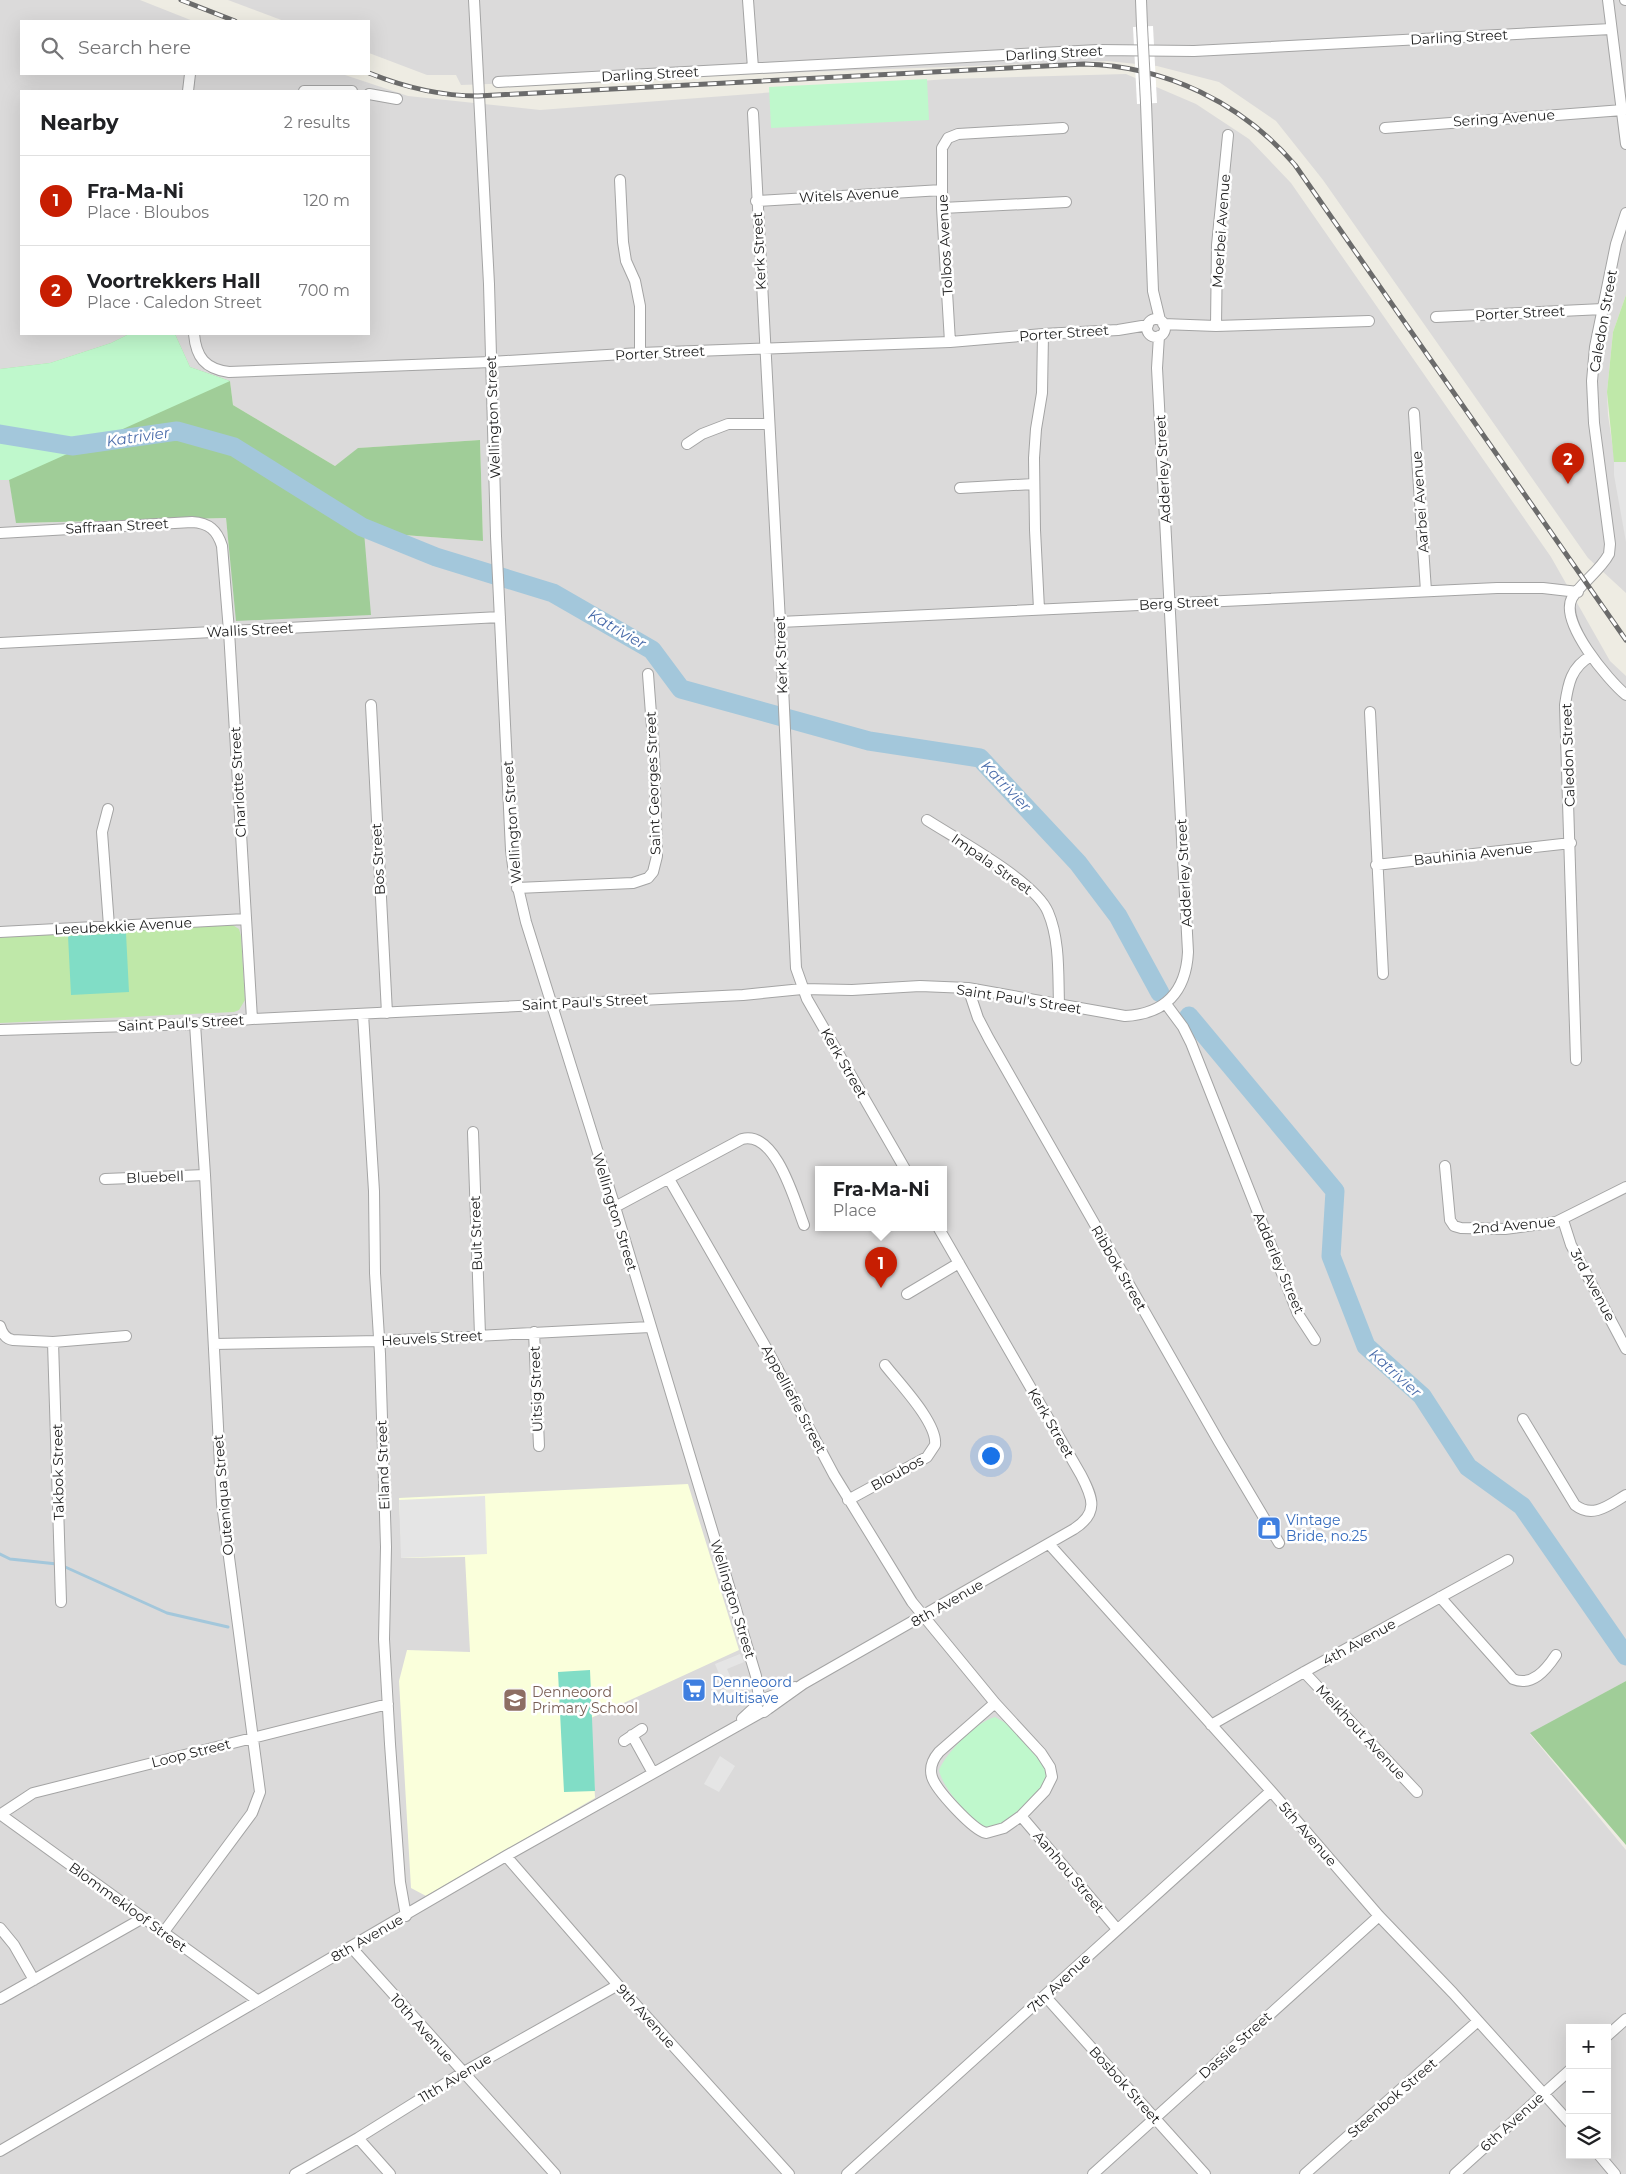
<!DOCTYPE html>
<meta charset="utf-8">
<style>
:root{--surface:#fff;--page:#f2f2f2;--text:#202124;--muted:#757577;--line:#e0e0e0;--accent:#c71e02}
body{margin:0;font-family:Montserrat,sans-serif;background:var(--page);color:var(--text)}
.controls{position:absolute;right:15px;bottom:15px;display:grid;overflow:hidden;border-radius:0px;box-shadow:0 5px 20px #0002}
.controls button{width:45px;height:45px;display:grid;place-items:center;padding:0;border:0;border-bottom:1px solid var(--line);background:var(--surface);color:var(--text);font:25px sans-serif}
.you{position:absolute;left:990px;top:1455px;width:18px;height:18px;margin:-12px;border:4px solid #fff;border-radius:50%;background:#1a73e8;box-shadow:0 0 0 8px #1a73e833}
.badge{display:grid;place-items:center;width:32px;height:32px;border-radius:50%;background:var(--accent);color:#fff;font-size:16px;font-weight:700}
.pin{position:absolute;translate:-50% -41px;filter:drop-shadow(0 1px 2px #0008)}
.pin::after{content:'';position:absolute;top:26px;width:18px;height:15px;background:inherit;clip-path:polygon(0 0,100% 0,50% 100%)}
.popup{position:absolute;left:815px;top:1166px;width:132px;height:65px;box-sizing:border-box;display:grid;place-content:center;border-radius:0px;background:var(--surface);filter:drop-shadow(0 1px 4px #0005);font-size:16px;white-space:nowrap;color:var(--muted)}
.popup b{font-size:19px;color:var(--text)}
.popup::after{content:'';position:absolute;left:50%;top:100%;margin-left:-10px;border:10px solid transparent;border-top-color:var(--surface)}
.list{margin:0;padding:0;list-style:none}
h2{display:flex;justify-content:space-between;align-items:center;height:65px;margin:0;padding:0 20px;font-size:21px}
h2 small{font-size:16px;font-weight:400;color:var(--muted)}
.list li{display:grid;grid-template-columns:32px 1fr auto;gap:15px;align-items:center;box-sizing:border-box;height:90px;padding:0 20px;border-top:1px solid var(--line)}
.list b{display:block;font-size:19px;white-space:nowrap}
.list p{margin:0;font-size:16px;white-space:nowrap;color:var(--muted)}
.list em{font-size:16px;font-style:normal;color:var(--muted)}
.icon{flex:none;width:28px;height:28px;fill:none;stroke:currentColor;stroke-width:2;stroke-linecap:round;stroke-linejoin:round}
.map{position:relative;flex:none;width:1626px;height:2174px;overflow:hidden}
.search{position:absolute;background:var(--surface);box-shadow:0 5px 20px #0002;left:20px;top:20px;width:350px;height:55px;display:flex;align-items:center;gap:12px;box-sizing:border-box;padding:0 18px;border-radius:0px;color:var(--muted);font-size:19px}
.panel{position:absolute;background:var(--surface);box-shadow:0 5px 20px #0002;left:20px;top:90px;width:350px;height:245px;border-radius:0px}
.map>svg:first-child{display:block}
</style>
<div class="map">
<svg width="1626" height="2174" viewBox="0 0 1626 2174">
<rect width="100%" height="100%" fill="#eeece3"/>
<path fill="#dbdada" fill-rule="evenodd" d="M 0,0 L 140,0 L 193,21 L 21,21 L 21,74 L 342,74 L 408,96 L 540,110 L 947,79 L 1126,74 L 1196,104 L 1249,139 L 1291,183 L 1551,557 L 1610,661 L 1626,676 L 1626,1681 L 1530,1734 L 1626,1850 L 1626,2174 L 0,2174 L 0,480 L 9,480 L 17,523 L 226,518 L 237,621 L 364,532 L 483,541 L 480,440 L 359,448 L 335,466 L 233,405 L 230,381 L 190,367 L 175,334 L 369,334 L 369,91 L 21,91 L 21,334 L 129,334 L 111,343 L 50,363 L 0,369 ZM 818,1169 L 944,1169 L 944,1227 L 818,1227 ZM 1570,2028 L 1607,2028 L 1607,2155 L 1570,2155 Z
M 228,0 L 1626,0 L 1626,295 L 1613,332 L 1607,392 L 1608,415 L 1626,537 L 1626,593 L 1588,558 L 1323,180 L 1276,121 L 1219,82 L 1157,66 L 1107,61 L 461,85 L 456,75 L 427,75 L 369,53 L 369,21 L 284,21 Z"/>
<path fill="#faffdb" d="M 688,1484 L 739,1650 L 591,1718 L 595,1798 L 426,1896 L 411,1888 L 399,1681 L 407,1650 L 470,1652 L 465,1557 L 402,1558 L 399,1498 Z"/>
<path fill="#bfe8a9" d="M 1626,295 L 1626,462 L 1614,462 L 1607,392 L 1613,332 Z
M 231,924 L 239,929 L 241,936 L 245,1000 L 239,1010 L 234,1012 L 0,1023 L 0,935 Z"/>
<path fill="#a0cd98" d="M 129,334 L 175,334 L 190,367 L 230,381 L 233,405 L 335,466 L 358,448 L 480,440 L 483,541 L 364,532 L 371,615 L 236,621 L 226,518 L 16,523 L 9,480 L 0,480 L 0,369 L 50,363 L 111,343 Z
M 1626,1681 L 1626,1845 L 1530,1733 Z"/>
<path fill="#bff8cc" d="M 927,79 L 929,120 L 771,128 L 769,87 Z
M 129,334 L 175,334 L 190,367 L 230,381 L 9,480 L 0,480 L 0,369 L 50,363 L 111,343 Z
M 995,1717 L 1009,1725 L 1045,1767 L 1048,1774 L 1043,1788 L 1002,1825 L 985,1829 C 970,1819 942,1787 939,1770 C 947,1752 976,1722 995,1717 Z"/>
<path fill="#81ddc6" d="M 126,933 L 129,992 L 71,995 L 68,936 Z
M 590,1670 L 595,1791 L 564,1792 L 558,1672 Z"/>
<path fill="#e5e5e5" d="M 1614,462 L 1626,462 L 1626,542 L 1614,475 Z
M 485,1496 L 487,1554 L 401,1558 L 399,1500 Z
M 740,1654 L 744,1662 L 727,1669 L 740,1699 L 731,1703 L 715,1664 Z
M 720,1756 L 735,1766 L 719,1792 L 704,1784 Z"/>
<path fill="#fff" d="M 1153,26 L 1157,103 L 1137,104 L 1133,27 Z"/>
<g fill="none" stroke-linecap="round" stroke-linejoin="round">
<path stroke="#a3c7db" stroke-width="3" d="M 0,1554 L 10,1559 L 57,1564
M 63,1566 L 167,1613 L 228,1627"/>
<path stroke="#a3c7db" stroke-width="19" d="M 0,434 L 72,446 L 177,431 L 234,447 L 362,527 L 436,557 L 553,593 L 652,650 L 681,689 L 869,741 L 980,758 L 1078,863 L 1118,916 L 1160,993
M 1189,1016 L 1335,1191 L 1331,1256 L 1366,1346 L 1422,1396 L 1468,1467 L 1522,1506 L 1626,1656"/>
<g stroke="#a4a4a4" stroke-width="12">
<path id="minor" d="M 474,0 L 489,284 L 496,536 L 511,850 L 513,866 L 526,922 L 615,1207 L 756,1676 L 759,1698
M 748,0 L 753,68
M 1141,0 L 1142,26
M 1608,0 L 1626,144
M 1625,0 L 1626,0
M 498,82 L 1098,50 L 1194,51 L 1611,29
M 188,91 L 190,74
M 304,91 L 352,91
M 369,94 L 397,99
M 1146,103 L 1153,291 L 1160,320
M 753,113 L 780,622 L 796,968 L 807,999 L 905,1169
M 1385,128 L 1623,110
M 620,180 L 623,242 L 626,261 L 635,281 L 640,306 L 640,353
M 756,201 L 942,190
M 942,208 L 1066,202
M 1626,213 L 1616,244 L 1595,347 L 1592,381 L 1594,423 L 1610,544 L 1609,554 C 1600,571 1580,584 1572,598 C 1559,622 1608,680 1626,695
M 1436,317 L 1603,309
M1147 328a9 9 0 1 1 18 0a9 9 0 1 1-18 0Z
M 1163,324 L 1216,326 L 1369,321
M 1216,326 L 1217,245 L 1228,135
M 194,334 C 196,357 205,369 229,372 L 491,362 L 640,353 L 950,342 L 1043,334 L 1118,330 L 1148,325
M 950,342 L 942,208 L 942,148 L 948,138 L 958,134 L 1063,128
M 1414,413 L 1426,591
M 687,444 L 702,434 L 728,424 L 769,424
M 960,488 L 1034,484
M 0,533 L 192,522 C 209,523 217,530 222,546 L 229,631 L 252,1019
M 1039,609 L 1035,530 L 1034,458 L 1036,429 L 1042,393 L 1043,334
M 780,622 L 1497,588 L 1543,588 L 1578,592
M 0,643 L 500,617
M 371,705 L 387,1013
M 1370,712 L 1383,974
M 108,809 L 102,832 L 109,926
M 927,820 C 958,840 1035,881 1048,912 C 1060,940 1058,974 1059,1004
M 1376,865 L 1571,843
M 517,888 L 633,883 L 648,878 L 653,872 L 657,856 L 654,754 L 648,674
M 0,932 L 246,919
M 968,988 L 978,1018 L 989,1039 L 1219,1442 L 1279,1543
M 1166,1004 L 1183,1027 L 1191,1043 L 1298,1314 L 1315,1340
M 363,1014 L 374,1191 L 375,1273 L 380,1354 L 386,1547 L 384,1639 L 390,1744 L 400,1882 L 406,1916
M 0,1030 L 195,1024 L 252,1019 L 743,995 L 802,989 L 852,990 L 920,986 L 968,988 L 1125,1016 C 1165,1014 1186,992 1188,952 L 1157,368 L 1159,336
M 1576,1060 L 1565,705 C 1568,684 1571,667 1591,656
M 473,1132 L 480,1335
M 1445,1166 L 1450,1220 L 1454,1226 L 1461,1228 L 1505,1229 L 1556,1222 L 1626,1187
M 105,1179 L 205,1175
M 669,1179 L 768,1351 L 834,1475 L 912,1602 L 995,1703 L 1041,1753 L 1050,1767 L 1052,1777 L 1045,1791 L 1021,1816 L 1004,1828 L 986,1833 C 973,1830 936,1790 932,1777 C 929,1767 933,1759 939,1752 L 995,1703
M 615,1207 L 742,1139 C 776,1130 795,1202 804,1225
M 1563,1220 L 1571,1245 L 1626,1349
M 907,1294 L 959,1263
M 0,1326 C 2,1333 5,1339 13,1340 L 53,1342 L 126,1336
M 534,1332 L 539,1446
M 53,1342 L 61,1602
M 214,1344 L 380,1341 L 650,1327
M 1523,1419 L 1575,1505 C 1593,1519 1609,1505 1626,1495
M 848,1500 L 927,1457 L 935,1445 C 938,1423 898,1382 885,1365
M 1049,1544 L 1271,1791 L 1379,1916 L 1453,1993 L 1570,2123
M 1440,1597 L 1513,1679 C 1532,1687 1546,1670 1556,1655
M 1304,1672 L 1417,1792
M 766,1698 L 795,1687
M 768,1709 L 803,1684 L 1074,1529 C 1099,1513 1093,1498 1081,1475 L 938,1227
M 742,1719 L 756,1706 L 759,1698 L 766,1698 L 769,1703 L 768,1709 L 764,1712 L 759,1711 L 756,1706
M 1211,1725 L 1304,1672 L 1508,1560
M 632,1735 L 653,1773
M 624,1741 L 642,1729
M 0,1814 L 257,2000
M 1,1814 L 33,1793 L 388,1704
M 1021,1816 L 1117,1929
M 506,1856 L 618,1985 L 789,2174
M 0,1928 L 14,1945 L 34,1980
M 163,1933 L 252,1813 L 260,1792 L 222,1504 L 205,1175 L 195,1024
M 351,1947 L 555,2174
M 1045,1996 L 1205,2174
M 0,1999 L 143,1918
M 1607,2036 L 1626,2019
M 358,2138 L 390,2174
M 0,2151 L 506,1856 L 762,1712
M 1599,2155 L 1615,2174
M 295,2174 L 358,2138 L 462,2073 L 618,1985
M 847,2174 L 1271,1791
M 1093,2174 L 1379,1916
M 1305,2174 L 1478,2021
M 1455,2174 L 1570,2070"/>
</g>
<use href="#minor" stroke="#fff" stroke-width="10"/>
<g stroke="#6b6b6b" stroke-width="5">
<path id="rail" d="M 181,0 L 235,21
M 369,73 C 404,87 439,96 478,96 L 1084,64 C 1166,66 1242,103 1295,165 L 1626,640"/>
</g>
<use href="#rail" stroke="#fff" stroke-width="3" stroke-dasharray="9" stroke-linecap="butt"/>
<g stroke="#a4a4a4" stroke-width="12" stroke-linecap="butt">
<path id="minor-bridge" d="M 1142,26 L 1146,103"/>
</g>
<use href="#minor-bridge" stroke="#fff" stroke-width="10"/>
</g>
<defs>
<g id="shop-square" transform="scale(1.25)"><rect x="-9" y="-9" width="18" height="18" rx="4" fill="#3f7fe0" stroke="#fff"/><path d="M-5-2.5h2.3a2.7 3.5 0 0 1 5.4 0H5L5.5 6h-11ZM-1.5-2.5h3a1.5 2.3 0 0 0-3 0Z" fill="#fff"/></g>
<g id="supermarket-square" transform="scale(1.25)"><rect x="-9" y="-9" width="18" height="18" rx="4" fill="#3f7fe0" stroke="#fff"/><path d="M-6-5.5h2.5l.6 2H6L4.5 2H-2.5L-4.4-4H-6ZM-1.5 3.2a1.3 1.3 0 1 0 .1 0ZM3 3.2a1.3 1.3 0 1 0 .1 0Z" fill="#fff"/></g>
<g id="school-square" transform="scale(1.25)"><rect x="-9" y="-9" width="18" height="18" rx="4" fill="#8d6e63" stroke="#fff"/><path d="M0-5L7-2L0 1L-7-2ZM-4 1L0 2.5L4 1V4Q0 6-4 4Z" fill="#fff"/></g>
</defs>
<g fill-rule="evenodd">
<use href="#shop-square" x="1269" y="1528"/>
<use href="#supermarket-square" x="694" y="1690"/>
<use href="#school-square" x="515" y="1700"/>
</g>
<g text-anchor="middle" stroke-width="5" stroke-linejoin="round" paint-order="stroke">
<g font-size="14" fill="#1d1d1d" stroke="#fff">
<text transform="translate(1459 37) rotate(-3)" y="5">Darling Street</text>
<text transform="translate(1054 53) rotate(-3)" y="5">Darling Street</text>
<text transform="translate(650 74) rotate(-3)" y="5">Darling Street</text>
<text transform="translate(1504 118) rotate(-4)" y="5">Sering Avenue</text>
<text transform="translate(849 195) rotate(-3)" y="5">Witels Avenue</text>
<text transform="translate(1221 231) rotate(-86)" y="5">Moerbei Avenue</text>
<text transform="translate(945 245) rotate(-93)" y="5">Tolbos Avenue</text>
<text transform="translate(759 251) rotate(-93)" y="5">Kerk Street</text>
<text transform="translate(1520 313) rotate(-3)" y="5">Porter Street</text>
<text transform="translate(1603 321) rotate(-80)" y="5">Caledon Street</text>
<text transform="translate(1064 333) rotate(-4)" y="5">Porter Street</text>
<text transform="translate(660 353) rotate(-3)" y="5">Porter Street</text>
<text transform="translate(493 417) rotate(-92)" y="5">Wellington Street</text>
<text transform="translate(1163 469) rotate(-93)" y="5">Adderley Street</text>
<text transform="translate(1420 502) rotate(-94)" y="5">Aarbei Avenue</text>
<text transform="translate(117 526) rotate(-3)" y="5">Saffraan Street</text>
<text transform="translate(1179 603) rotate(-3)" y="5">Berg Street</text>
<text transform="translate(250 630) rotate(-3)" y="5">Wallis Street</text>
<text transform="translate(781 655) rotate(-92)" y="5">Kerk Street</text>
<text transform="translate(1568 755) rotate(-92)" y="5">Caledon Street</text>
<text transform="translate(238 782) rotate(-93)" y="5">Charlotte Street</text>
<text transform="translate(653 783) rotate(-92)" y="5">Saint Georges Street</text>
<text transform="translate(512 822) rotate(-94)" y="5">Wellington Street</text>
<text transform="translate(1473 854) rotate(-6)" y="5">Bauhinia Avenue</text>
<text transform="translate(378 859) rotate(-93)" y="5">Bos Street</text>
<text transform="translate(992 864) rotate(35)" y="5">Impala Street</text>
<text transform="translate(1184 873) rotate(-93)" y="5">Adderley Street</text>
<text transform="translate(123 926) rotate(-3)" y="5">Leeubekkie Avenue</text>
<text transform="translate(1019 999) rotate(9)" y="5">Saint Paul's Street</text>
<text transform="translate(585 1002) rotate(-3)" y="5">Saint Paul's Street</text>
<text transform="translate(181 1023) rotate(-3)" y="5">Saint Paul's Street</text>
<text transform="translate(844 1063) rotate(60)" y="5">Kerk Street</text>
<text transform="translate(155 1177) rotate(-2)" y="5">Bluebell</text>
<text transform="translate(615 1212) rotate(73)" y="5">Wellington Street</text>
<text transform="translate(1514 1225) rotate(-5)" y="5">2nd Avenue</text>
<text transform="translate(476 1233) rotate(-92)" y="5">Bult Street</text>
<text transform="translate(1279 1263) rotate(67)" y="5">Adderley Street</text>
<text transform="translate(1119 1268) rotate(60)" y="5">Ribbok Street</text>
<text transform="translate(1593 1285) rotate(62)" y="5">3rd Avenue</text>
<text transform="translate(432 1338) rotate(-3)" y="5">Heuvels Street</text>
<text transform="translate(536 1389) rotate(-92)" y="5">Uitsig Street</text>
<text transform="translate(794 1399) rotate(62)" y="5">Appelliefie Street</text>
<text transform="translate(1051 1423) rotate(60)" y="5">Kerk Street</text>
<text transform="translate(383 1465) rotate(-92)" y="5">Eiland Street</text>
<text transform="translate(58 1472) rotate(-91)" y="5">Takbok Street</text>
<text transform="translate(897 1473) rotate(-29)" y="5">Bloubos</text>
<text transform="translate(223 1495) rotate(-95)" y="5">Outeniqua Street</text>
<text transform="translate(733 1599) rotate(73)" y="5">Wellington Street</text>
<text transform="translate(947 1603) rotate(-30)" y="5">8th Avenue</text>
<text transform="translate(1359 1642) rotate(-29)" y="5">4th Avenue</text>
<text transform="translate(1361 1732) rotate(47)" y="5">Melkhout Avenue</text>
<text transform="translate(191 1753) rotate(-14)" y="5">Loop Street</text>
<text transform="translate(1308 1834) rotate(49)" y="5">5th Avenue</text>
<text transform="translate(1069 1872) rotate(50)" y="5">Aanhou Street</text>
<text transform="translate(128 1907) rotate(36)" y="5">Blommekloof Street</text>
<text transform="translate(367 1938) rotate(-30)" y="5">8th Avenue</text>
<text transform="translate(1059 1983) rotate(-43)" y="5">7th Avenue</text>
<text transform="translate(646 2016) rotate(48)" y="5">9th Avenue</text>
<text transform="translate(422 2028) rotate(48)" y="5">10th Avenue</text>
<text transform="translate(1235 2045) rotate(-42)" y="5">Dassie Street</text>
<text transform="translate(455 2078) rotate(-31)" y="5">11th Avenue</text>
<text transform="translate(1125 2085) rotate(48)" y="5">Bosbok Street</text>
<text transform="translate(1392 2098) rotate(-41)" y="5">Steenbok Street</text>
<text transform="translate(1512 2122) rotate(-42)" y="5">6th Avenue</text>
</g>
<g font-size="14" fill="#366cbe" stroke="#fff" text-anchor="start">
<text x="1286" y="1525">Vintage<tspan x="1286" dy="16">Bride, no.25</tspan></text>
<text x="712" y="1687">Denneoord<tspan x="712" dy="16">Multisave</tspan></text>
</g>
<g font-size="14" fill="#785e54" stroke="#fff" text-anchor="start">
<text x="532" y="1697">Denneoord<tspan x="532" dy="16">Primary School</tspan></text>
</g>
<g font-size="15" font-style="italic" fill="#4b6dab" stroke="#fff">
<text transform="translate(138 437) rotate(-8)" y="5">Katrivier</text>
<text transform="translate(617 629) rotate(30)" y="5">Katrivier</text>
<text transform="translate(1006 786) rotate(46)" y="5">Katrivier</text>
<text transform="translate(1395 1373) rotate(42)" y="5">Katrivier</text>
</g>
</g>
</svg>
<div class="controls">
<button>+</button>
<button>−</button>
<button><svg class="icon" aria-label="layers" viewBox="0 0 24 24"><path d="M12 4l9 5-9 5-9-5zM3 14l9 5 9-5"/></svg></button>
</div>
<div class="you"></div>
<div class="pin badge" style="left:881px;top:1288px">1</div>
<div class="popup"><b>Fra-Ma-Ni</b>Place</div>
<div class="pin badge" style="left:1568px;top:484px">2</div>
<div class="search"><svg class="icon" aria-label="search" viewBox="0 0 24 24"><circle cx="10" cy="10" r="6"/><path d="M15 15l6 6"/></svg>Search here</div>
<section class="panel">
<h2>Nearby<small>2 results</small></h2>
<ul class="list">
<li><span class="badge">1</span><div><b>Fra-Ma-Ni</b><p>Place · Bloubos</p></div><em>120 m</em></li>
<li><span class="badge">2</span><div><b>Voortrekkers Hall</b><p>Place · Caledon Street</p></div><em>700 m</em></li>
</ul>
</section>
</div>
